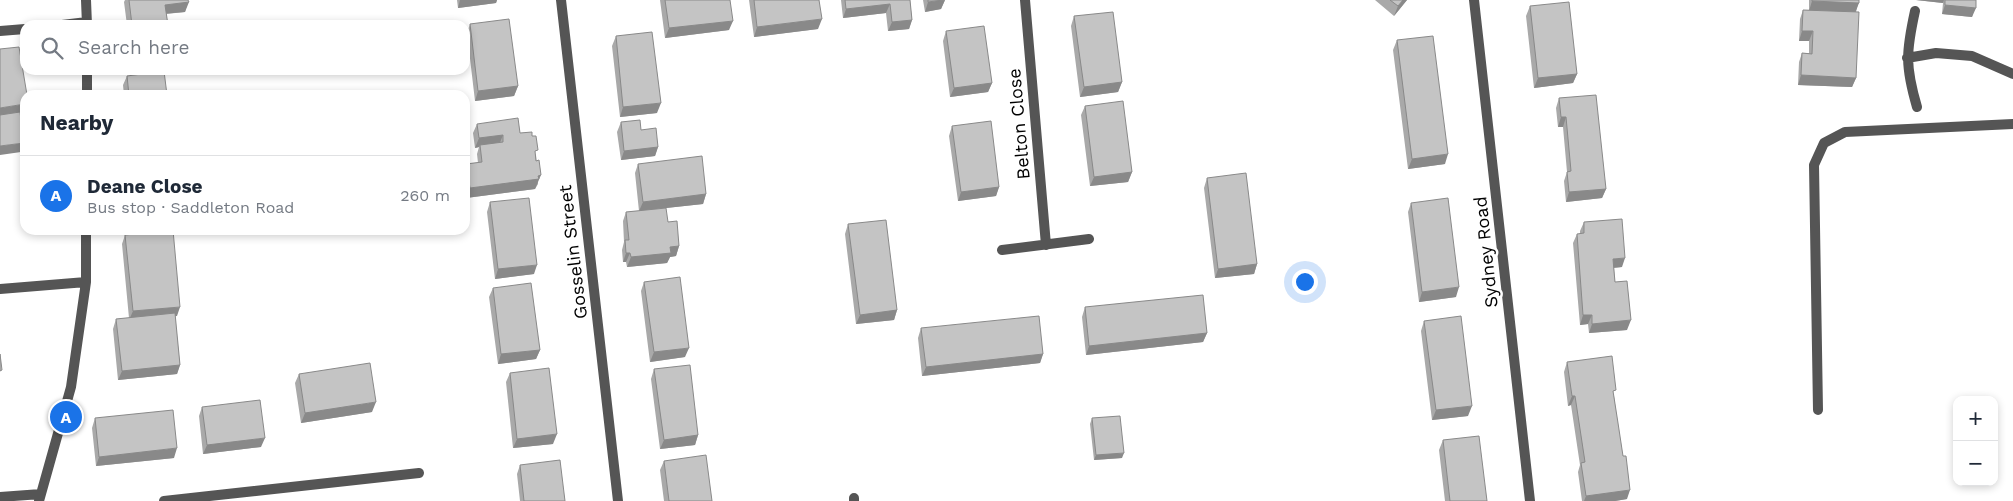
<!DOCTYPE html>
<meta charset="utf-8">
<style>
:root{--surface:#fff;--page:#f6f6f7;--text:#1f2937;--muted:#747a83;--line:#e0e1e3;--accent:#1a73e8}
body{margin:0;font-family:"Work Sans",sans-serif;background:var(--page);color:var(--text)}
.controls{position:absolute;right:15px;bottom:15px;display:grid;overflow:hidden;border-radius:10px;box-shadow:0 2px 8px #0003}
.controls button{width:45px;height:45px;display:grid;place-items:center;padding:0;border:0;border-bottom:1px solid var(--line);background:var(--surface);color:var(--text);font:25px sans-serif}
.you{position:absolute;left:1304px;top:281px;width:18px;height:18px;margin:-12px;border:4px solid #fff;border-radius:50%;background:#1a73e8;box-shadow:0 0 0 8px #1a73e833}
.badge{display:grid;place-items:center;width:32px;height:32px;border-radius:50%;background:var(--accent);color:#fff;font-size:16px;font-weight:700}
.pin{position:absolute;translate:-50% -50%;border:2px solid #fff;box-shadow:0 1px 5px #0006}
.list{margin:0;padding:0;list-style:none}
h2{display:flex;justify-content:space-between;align-items:center;height:65px;margin:0;padding:0 20px;font-size:21px}
h2 small{font-size:16px;font-weight:400;color:var(--muted)}
.list li{display:grid;grid-template-columns:32px 1fr auto;gap:15px;align-items:center;box-sizing:border-box;height:80px;padding:0 20px;border-top:1px solid var(--line)}
.list b{display:block;font-size:19px;white-space:nowrap}
.list p{margin:0;font-size:16px;white-space:nowrap;color:var(--muted)}
.list em{font-size:16px;font-style:normal;color:var(--muted)}
.icon{flex:none;width:28px;height:28px;fill:none;stroke:currentColor;stroke-width:2;stroke-linecap:round;stroke-linejoin:round}
.map{position:relative;flex:none;width:2013px;height:501px;overflow:hidden}
.search{position:absolute;background:var(--surface);box-shadow:0 2px 8px #0003;left:20px;top:20px;width:450px;height:55px;display:flex;align-items:center;gap:12px;box-sizing:border-box;padding:0 18px;border-radius:15px;color:var(--muted);font-size:19px}
.panel{position:absolute;background:var(--surface);box-shadow:0 2px 8px #0003;left:20px;top:90px;width:450px;height:145px;border-radius:15px}
.map>svg:first-child{display:block}
</style>
<div class="map">
<svg width="2013" height="501" viewBox="0 0 2013 501">
<rect width="100%" height="100%" fill="#fff"/>
<g fill="none" stroke-linecap="round" stroke-linejoin="round">
<path stroke="#555" stroke-width="10" d="M 1818,410 L 1814,165 L 1824,143 L 1845,132 L 2013,124
M 854,498 L 854,501"/>
<path stroke="#555" stroke-width="10" d="M 86,0 L 87,25
M 561,0 L 618,501
M 1025,0 L 1046,245
M 1474,0 L 1530,501
M 1915,11 C 1906,52 1905,66 1917,107
M 62,25 L 87,22
M 0,31 L 25,29
M 1907,58 L 1936,53 L 1972,56 L 2013,74
M 87,95 L 87,70
M 1002,250 L 1089,239
M 0,289 L 86,282
M 0,497 L 41,494
M 39,501 L 71,387 L 86,282 L 86,230
M 164,501 L 419,473"/>
</g>
<path fill="#a9a9a9" d="M 125,0 L 188,0 L 185,12 L 166,14 L 168,25 L 127,25 L 124,2 Z
M 457,0 L 497,0 L 496,3 L 458,8 Z
M 660,0 L 730,0 L 729,30 L 665,38 Z
M 749,0 L 819,0 L 818,29 L 754,37 Z
M 841,0 L 910,0 L 912,20 L 909,29 L 888,31 L 886,13 L 843,18 Z
M 923,0 L 945,0 L 941,9 L 925,12 Z
M 1375,0 L 1407,0 L 1394,16 Z
M 1809,0 L 1859,0 L 1856,12 L 1856,78 L 1852,87 L 1798,85 L 1799,62 L 1802,53 L 1809,53 L 1809,41 L 1799,41 L 1800,19 L 1803,10 L 1809,10 Z
M 1916,0 L 1976,0 L 1972,17 L 1942,14 L 1943,3 Z
M 1530,6 L 1577,74 L 1573,83 L 1534,88 L 1526,16 Z
M 1074,16 L 1122,82 L 1118,92 L 1080,97 L 1071,26 Z
M 470,24 L 518,86 L 514,96 L 475,101 L 467,33 Z
M 946,31 L 992,83 L 988,92 L 950,97 L 943,41 Z
M 616,36 L 657,113 L 620,117 L 612,46 Z
M 1397,40 L 1445,164 L 1408,169 L 1393,50 Z
M 127,76 L 167,95 L 124,95 L 123,85 Z
M 1559,98 L 1606,189 L 1602,198 L 1566,202 L 1564,181 L 1567,172 L 1563,127 L 1558,127 L 1556,108 Z
M 1085,106 L 1132,172 L 1128,182 L 1090,186 L 1081,115 Z
M 621,122 L 658,147 L 655,156 L 621,160 L 617,132 Z
M 477,124 L 520,133 L 536,155 L 538,184 L 535,189 L 466,198 L 465,190 L 465,168 L 466,164 L 478,163 L 477,154 L 479,147 L 475,148 L 473,133 Z
M 952,126 L 999,187 L 996,196 L 958,201 L 949,136 Z
M 638,164 L 706,194 L 703,204 L 656,209 L 668,222 L 679,246 L 676,256 L 670,257 L 667,263 L 627,267 L 626,262 L 623,262 L 622,250 L 624,242 L 623,221 L 626,212 L 639,211 L 635,173 Z
M 1207,178 L 1257,264 L 1254,274 L 1215,278 L 1204,188 Z
M 490,202 L 534,274 L 495,279 L 487,212 Z
M 1411,203 L 1456,297 L 1419,302 L 1408,212 Z
M 1584,222 L 1622,267 L 1614,268 L 1615,282 L 1627,330 L 1589,333 L 1588,324 L 1580,325 L 1573,243 L 1577,234 L 1580,234 L 1580,231 Z
M 848,224 L 897,310 L 894,320 L 856,324 L 845,234 Z
M 125,235 L 177,316 L 175,316 L 180,365 L 177,374 L 118,380 L 113,329 L 116,319 L 129,318 L 122,244 Z
M 644,282 L 685,357 L 650,362 L 641,291 Z
M 493,288 L 540,350 L 536,359 L 498,364 L 489,297 Z
M 1085,307 L 1207,333 L 1203,342 L 1086,355 L 1082,317 Z
M 1424,321 L 1468,416 L 1432,420 L 1421,331 Z
M 921,328 L 1043,354 L 1040,363 L 922,376 L 918,338 Z
M 1567,362 L 1614,396 L 1627,499 L 1615,501 L 1582,501 L 1578,472 L 1580,465 L 1571,405 L 1568,406 L 1564,372 Z
M 654,369 L 698,435 L 695,445 L 660,449 L 651,379 Z
M 510,373 L 553,444 L 513,448 L 506,382 Z
M 299,374 L 372,412 L 301,423 L 295,383 Z
M 202,407 L 261,447 L 203,454 L 199,416 Z
M 95,418 L 174,458 L 96,466 L 92,428 Z
M 1092,418 L 1122,458 L 1094,460 L 1090,424 Z
M 1443,440 L 1487,501 L 1445,501 L 1439,450 Z
M 664,461 L 712,501 L 664,501 L 660,470 Z
M 520,465 L 565,501 L 520,501 L 517,474 Z"/>
<path fill="#898989" d="M 460,0 L 497,0 L 496,3 L 458,8 Z
M 945,0 L 941,9 L 925,12 L 928,2 Z
M 1403,0 L 1407,0 L 1394,16 L 1398,6 Z
M 1916,0 L 1944,0 L 1943,3 Z
M 1812,1 L 1859,3 L 1855,13 L 1809,11 Z
M 189,2 L 185,12 L 162,14 L 165,5 Z
M 890,4 L 886,13 L 843,18 L 846,9 Z
M 1945,5 L 1976,8 L 1972,17 L 1942,14 Z
M 822,19 L 818,29 L 754,37 L 757,27 Z
M 912,20 L 909,29 L 888,31 L 892,22 Z
M 733,21 L 729,30 L 665,38 L 669,28 Z
M 1802,31 L 1813,31 L 1809,41 L 1799,41 Z
M 134,70 L 148,70 L 133,72 Z
M 1577,74 L 1573,83 L 1534,88 L 1538,78 Z
M 1801,75 L 1856,78 L 1852,87 L 1798,85 Z
M 1122,82 L 1118,92 L 1080,97 L 1084,87 Z
M 992,83 L 988,92 L 950,97 L 954,88 Z
M 518,86 L 514,96 L 475,101 L 478,91 Z
M 661,103 L 657,113 L 620,117 L 623,107 Z
M 25,104 L 25,114 L 0,117 L 0,108 Z
M 1561,117 L 1566,117 L 1563,127 L 1558,127 Z
M 503,135 L 499,145 L 480,145 L 479,147 L 475,148 L 479,138 Z
M 24,143 L 21,152 L 0,155 L 0,146 Z
M 658,147 L 655,156 L 621,160 L 624,151 Z
M 1448,154 L 1445,164 L 1408,169 L 1412,159 Z
M 1132,172 L 1128,182 L 1090,186 L 1094,177 Z
M 541,175 L 535,189 L 466,198 L 470,188 Z
M 999,187 L 996,196 L 958,201 L 961,192 Z
M 1606,189 L 1602,198 L 1566,202 L 1569,192 Z
M 706,194 L 703,204 L 639,211 L 643,202 Z
M 679,246 L 676,256 L 670,257 L 667,263 L 627,267 L 631,257 L 670,247 Z
M 626,253 L 630,253 L 626,262 L 623,262 Z
M 1625,258 L 1622,267 L 1610,268 L 1613,259 Z
M 1257,264 L 1254,274 L 1215,278 L 1218,269 Z
M 537,265 L 534,274 L 495,279 L 498,269 Z
M 1459,287 L 1456,297 L 1419,302 L 1422,292 Z
M 180,307 L 177,316 L 129,320 L 133,311 Z
M 897,310 L 894,320 L 856,324 L 860,315 Z
M 1583,315 L 1592,315 L 1588,324 L 1580,325 Z
M 1631,320 L 1627,330 L 1589,333 L 1592,324 Z
M 1207,333 L 1203,342 L 1086,355 L 1089,346 Z
M 689,348 L 685,357 L 650,362 L 654,352 Z
M 540,350 L 536,359 L 498,364 L 501,354 Z
M 1043,354 L 1040,363 L 922,376 L 926,367 Z
M 180,365 L 177,374 L 118,380 L 122,371 Z
M 1572,396 L 1575,396 L 1571,405 L 1568,406 Z
M 376,402 L 372,412 L 301,423 L 305,413 Z
M 1472,406 L 1468,416 L 1432,420 L 1436,410 Z
M 557,434 L 553,444 L 513,448 L 517,439 Z
M 698,435 L 695,445 L 660,449 L 664,440 Z
M 265,438 L 261,447 L 203,454 L 207,445 Z
M 177,448 L 174,458 L 96,466 L 99,457 Z
M 1124,453 L 1122,458 L 1094,460 L 1096,455 Z
M 1630,490 L 1627,499 L 1615,501 L 1584,501 L 1586,496 Z"/>
<path fill="#c4c4c4" stroke="#898989" d="M 129,0 L 188,0 L 189,2 L 165,5 L 168,25 L 132,25 Z
M 665,0 L 730,0 L 733,21 L 669,28 Z
M 754,0 L 819,0 L 822,19 L 757,27 Z
M 845,0 L 910,0 L 912,20 L 892,22 L 890,4 L 846,9 Z
M 928,0 L 943,0 L 928,2 Z
M 1390,0 L 1403,0 L 1398,6 Z
M 1812,0 L 1859,0 L 1859,3 L 1812,1 Z
M 1945,0 L 1976,0 L 1976,8 L 1945,5 Z
M 1569,2 L 1577,74 L 1538,78 L 1530,6 Z
M 1803,10 L 1859,12 L 1856,78 L 1801,75 L 1802,53 L 1812,54 L 1813,31 L 1802,31 Z
M 1113,12 L 1122,82 L 1084,87 L 1074,16 Z
M 509,19 L 518,86 L 478,91 L 470,24 Z
M 984,26 L 992,83 L 954,88 L 946,31 Z
M 652,32 L 661,103 L 623,107 L 616,36 Z
M 1433,36 L 1448,154 L 1412,159 L 1397,40 Z
M 19,47 L 27,95 L 25,95 L 25,104 L 0,108 L 0,49 Z
M 164,71 L 167,95 L 129,95 L 127,76 Z
M 1596,95 L 1606,189 L 1569,192 L 1567,172 L 1571,171 L 1566,117 L 1561,117 L 1559,98 Z
M 1123,101 L 1132,172 L 1094,177 L 1085,106 Z
M 20,112 L 24,143 L 0,146 L 0,115 Z
M 518,118 L 520,133 L 532,132 L 532,136 L 536,136 L 538,150 L 535,151 L 536,161 L 539,160 L 541,175 L 538,176 L 539,179 L 470,188 L 466,164 L 482,162 L 480,145 L 503,142 L 503,135 L 479,138 L 477,124 Z
M 640,120 L 641,130 L 656,128 L 658,147 L 624,151 L 621,122 Z
M 991,121 L 999,187 L 961,192 L 952,126 Z
M 702,156 L 706,194 L 643,202 L 638,164 Z
M 1246,173 L 1257,264 L 1218,269 L 1207,178 Z
M 529,198 L 537,265 L 498,269 L 490,202 Z
M 1448,198 L 1459,287 L 1422,292 L 1411,203 Z
M 666,208 L 668,222 L 677,221 L 679,246 L 670,247 L 671,253 L 631,257 L 630,253 L 626,253 L 625,240 L 629,240 L 626,212 Z
M 1622,219 L 1625,258 L 1613,259 L 1614,271 L 1615,282 L 1627,281 L 1631,320 L 1592,324 L 1592,315 L 1583,315 L 1577,234 L 1584,233 L 1584,222 Z
M 886,220 L 897,310 L 860,315 L 848,224 Z
M 173,230 L 180,307 L 133,311 L 125,235 Z
M 680,277 L 689,348 L 654,352 L 644,282 Z
M 531,283 L 540,350 L 501,354 L 493,288 Z
M 1203,295 L 1207,333 L 1089,346 L 1085,307 Z
M 175,313 L 180,365 L 122,371 L 116,319 Z
M 1039,316 L 1043,354 L 926,367 L 921,328 Z
M 1461,316 L 1472,406 L 1436,410 L 1424,321 Z
M 0,354 L 2,370 L 0,371 Z
M 1612,356 L 1616,390 L 1613,391 L 1618,423 L 1623,456 L 1626,456 L 1630,490 L 1586,496 L 1581,463 L 1585,462 L 1575,396 L 1572,396 L 1567,362 Z
M 370,363 L 376,402 L 305,413 L 299,374 Z
M 690,365 L 698,435 L 664,440 L 654,369 Z
M 549,368 L 557,434 L 517,439 L 510,373 Z
M 260,400 L 265,438 L 207,445 L 202,407 Z
M 173,410 L 177,448 L 99,457 L 95,418 Z
M 1120,416 L 1124,453 L 1096,455 L 1092,418 Z
M 1479,436 L 1487,501 L 1450,501 L 1443,440 Z
M 706,455 L 712,501 L 669,501 L 664,461 Z
M 560,460 L 565,501 L 524,501 L 520,465 Z"/>
<g text-anchor="middle" stroke-width="5" stroke-linejoin="round" paint-order="stroke">
<g font-size="18" fill="#000" stroke="#fff">
<text transform="translate(1019 124) rotate(-95)" y="6">Belton Close</text>
<text transform="translate(573 252) rotate(-97)" y="6">Gosselin Street</text>
<text transform="translate(1486 252) rotate(-96)" y="6">Sydney Road</text>
</g>
</g>
</svg>
<div class="controls">
<button>+</button>
<button>−</button>
</div>
<div class="you"></div>
<div class="pin badge" style="left:66px;top:417px">A</div>
<div class="search"><svg class="icon" aria-label="search" viewBox="0 0 24 24"><circle cx="10" cy="10" r="6"/><path d="M15 15l6 6"/></svg>Search here</div>
<section class="panel">
<h2>Nearby<small></small></h2>
<ul class="list">
<li><span class="badge">A</span><div><b>Deane Close</b><p>Bus stop · Saddleton Road</p></div><em>260 m</em></li>
</ul>
</section>
</div>
